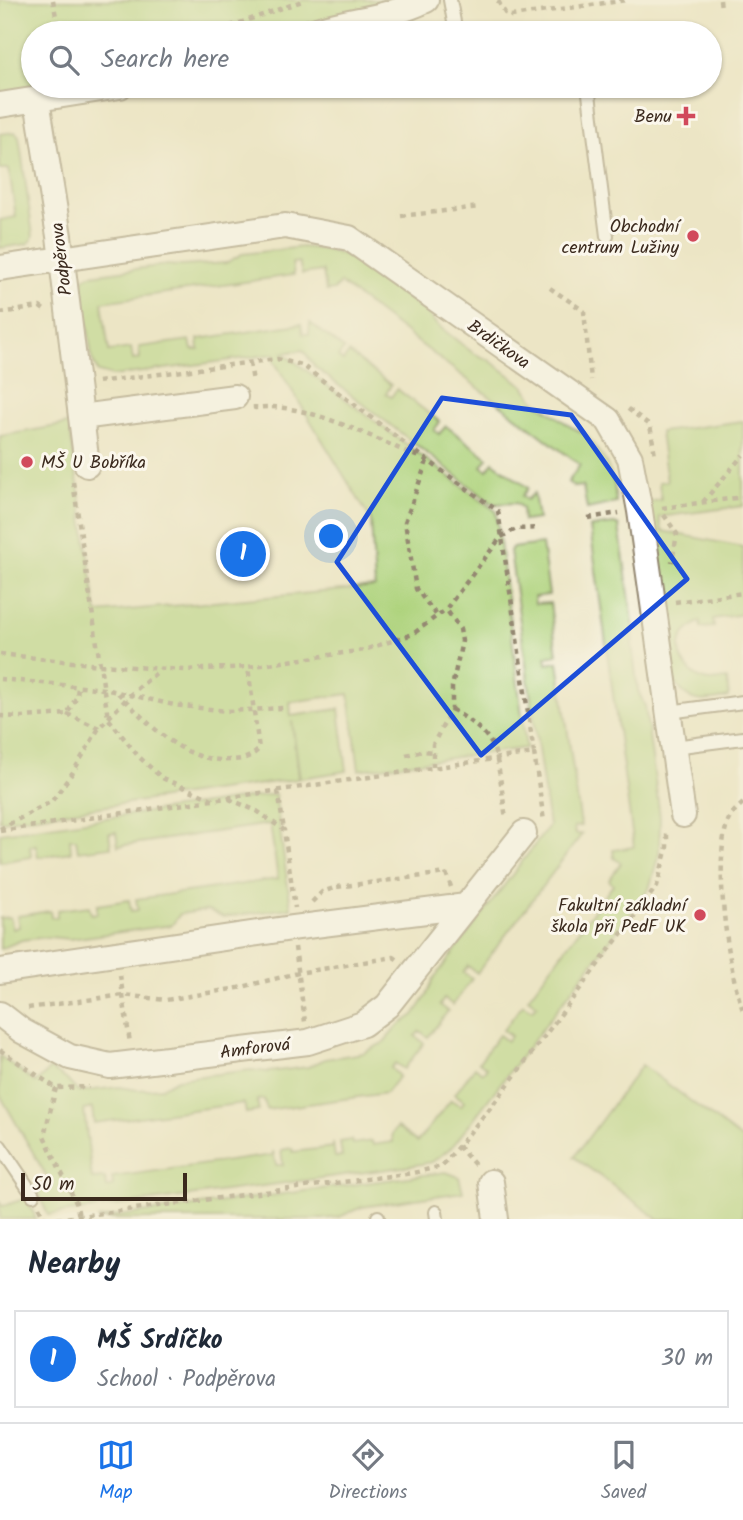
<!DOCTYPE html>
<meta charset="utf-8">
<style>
:root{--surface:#fff;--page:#f2f2f3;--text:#1f2937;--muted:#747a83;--line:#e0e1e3;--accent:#1a73e8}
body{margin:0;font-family:Kalam,sans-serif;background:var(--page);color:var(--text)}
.scale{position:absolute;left:21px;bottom:18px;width:166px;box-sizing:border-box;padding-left:7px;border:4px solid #3b2a1e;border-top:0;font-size:19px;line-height:24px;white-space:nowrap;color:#3b2a1e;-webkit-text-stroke:5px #fbf7ec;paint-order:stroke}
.you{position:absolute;left:332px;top:537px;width:24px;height:24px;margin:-18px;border:5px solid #fff;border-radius:50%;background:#1a73e8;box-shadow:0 0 0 10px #1a73e833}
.badge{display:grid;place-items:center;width:46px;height:46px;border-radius:50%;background:var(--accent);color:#fff;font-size:23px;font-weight:700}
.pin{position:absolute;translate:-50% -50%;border:4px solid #fff;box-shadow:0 2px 7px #0006}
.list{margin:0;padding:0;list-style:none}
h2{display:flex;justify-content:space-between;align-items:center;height:91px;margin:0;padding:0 28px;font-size:30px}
h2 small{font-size:23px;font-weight:400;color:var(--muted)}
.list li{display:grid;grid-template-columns:46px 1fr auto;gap:21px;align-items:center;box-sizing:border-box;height:98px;margin:0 14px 14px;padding:0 14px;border:2px solid var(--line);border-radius:0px}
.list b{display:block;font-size:26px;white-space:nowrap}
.list p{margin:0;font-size:23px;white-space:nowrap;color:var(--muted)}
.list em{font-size:23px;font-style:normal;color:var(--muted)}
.icon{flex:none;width:38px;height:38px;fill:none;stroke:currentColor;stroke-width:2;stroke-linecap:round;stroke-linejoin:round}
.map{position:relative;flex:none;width:743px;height:1219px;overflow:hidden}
.search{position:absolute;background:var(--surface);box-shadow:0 2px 5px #0004;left:21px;right:21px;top:21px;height:77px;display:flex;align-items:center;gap:18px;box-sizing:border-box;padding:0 24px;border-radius:38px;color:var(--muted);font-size:26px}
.sheet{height:203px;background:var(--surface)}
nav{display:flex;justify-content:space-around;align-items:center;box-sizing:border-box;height:98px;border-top:2px solid var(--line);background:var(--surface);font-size:19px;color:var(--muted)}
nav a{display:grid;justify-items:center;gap:4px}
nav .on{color:var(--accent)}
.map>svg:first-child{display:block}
</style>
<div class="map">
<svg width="743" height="1219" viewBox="0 0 743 1219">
<rect width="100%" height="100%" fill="#fbf7ec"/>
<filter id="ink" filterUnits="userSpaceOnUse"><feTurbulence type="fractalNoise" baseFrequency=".0143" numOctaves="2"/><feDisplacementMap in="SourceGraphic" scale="14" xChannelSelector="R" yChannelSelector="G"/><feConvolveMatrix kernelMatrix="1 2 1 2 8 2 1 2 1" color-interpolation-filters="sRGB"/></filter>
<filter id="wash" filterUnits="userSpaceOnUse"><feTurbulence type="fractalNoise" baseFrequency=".00686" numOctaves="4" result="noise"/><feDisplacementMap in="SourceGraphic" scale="28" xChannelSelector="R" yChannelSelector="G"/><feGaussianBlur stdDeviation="1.57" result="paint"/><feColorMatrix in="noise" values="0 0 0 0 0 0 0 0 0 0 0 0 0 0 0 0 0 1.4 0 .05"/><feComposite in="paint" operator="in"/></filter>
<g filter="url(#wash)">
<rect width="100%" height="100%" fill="#ece5c5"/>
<path fill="#aed37d" stroke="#747e4e" stroke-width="2" d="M 0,0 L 426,0 L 307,33 L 33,33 L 33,86 L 120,86 L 0,105 Z
M 15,132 L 19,136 L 33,236 L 31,241 L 27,244 L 0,248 L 0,220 L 16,217 L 9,169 L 0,169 L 0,134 Z
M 302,247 L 323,249 L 345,255 L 365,266 L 427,312 L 436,324 L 473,353 L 489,360 L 524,386 L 534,400 L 571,427 L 586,434 L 606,462 L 614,483 L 616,503 L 587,509 L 583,486 L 574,487 L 568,482 L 580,465 L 340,283 L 334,290 L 326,291 L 323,271 L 302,274 L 299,262 L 292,263 L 294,275 L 102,302 L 109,351 L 131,348 L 133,360 L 140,359 L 139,347 L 190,340 L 192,350 L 199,350 L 198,339 L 301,324 L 303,334 L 309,334 L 310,323 L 344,349 L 338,357 L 343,361 L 349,353 L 391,385 L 386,394 L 391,397 L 397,389 L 440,422 L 434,430 L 439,434 L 446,426 L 488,458 L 482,466 L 487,470 L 493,462 L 528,488 L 522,496 L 527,500 L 534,493 L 538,519 L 523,521 L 522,508 L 516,503 L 493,504 L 315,367 L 303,350 L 283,353 L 496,511 L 526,748 L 359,770 L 349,694 L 290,702 L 291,716 L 339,709 L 347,771 L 300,778 L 292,721 L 298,779 L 0,821 L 0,436 L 69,424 L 97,613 L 375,587 L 371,520 L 274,361 L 275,354 L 113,376 L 98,372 L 92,359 L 82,283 L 84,278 L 90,275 L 166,265 L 182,266 L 226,263 L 242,254 Z
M 743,421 L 743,506 L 659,517 L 662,531 L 743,547 L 743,614 L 713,619 L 714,627 L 701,628 L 700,621 C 693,626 683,632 681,641 C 676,659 693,680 710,681 C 716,681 722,679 727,679 L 729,697 C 699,703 688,705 671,676 L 647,502 L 661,500 L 659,482 L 667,481 L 660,432 Z
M 614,524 L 619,526 L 634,629 L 632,645 L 638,691 L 645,706 L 660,817 L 659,854 L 649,889 L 452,1147 L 432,1162 L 410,1166 L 48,1215 L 38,1193 L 51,1184 L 0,1095 L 0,1056 L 36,1083 L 50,1069 L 66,1079 L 78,1092 L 119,1087 L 138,1090 L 161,1088 L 177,1079 L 251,1070 L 268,1072 L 308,1067 L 325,1059 L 363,1053 L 383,1043 L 398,1026 L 414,1015 L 426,997 L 433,980 L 549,826 L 510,551 L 512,548 L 542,544 L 549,595 L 534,597 L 535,604 L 550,603 L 557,655 L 546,657 L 547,664 L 558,662 L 581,826 L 574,827 L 575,834 L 582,834 L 477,973 L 468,966 L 463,972 L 472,979 L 453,1005 L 444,999 L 440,1005 L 448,1011 L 428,1037 L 420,1031 L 415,1036 L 424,1043 L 404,1069 L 395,1063 L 391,1068 L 399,1076 L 386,1093 L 267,1110 L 264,1099 L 257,1100 L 259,1111 L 246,1113 L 244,1103 L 94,1123 L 92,1108 L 84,1110 L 92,1179 L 105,1178 L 107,1188 L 113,1186 L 112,1177 L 273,1155 L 273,1151 L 276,1165 L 283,1165 L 281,1150 L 292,1148 L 293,1152 L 333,1147 L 333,1143 L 335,1157 L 342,1157 L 340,1142 L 351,1140 L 352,1144 L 372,1141 L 373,1145 L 393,1142 L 392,1134 L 397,1127 L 417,1142 L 451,1100 L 461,1106 L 464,1101 L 455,1094 L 475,1067 L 482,1073 L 487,1068 L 479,1062 L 499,1035 L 507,1041 L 511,1036 L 503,1030 L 523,1004 L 532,1010 L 537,1005 L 528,998 L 613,885 L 609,880 L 621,863 L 614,858 L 613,850 L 634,847 L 590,527 Z
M 275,794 L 291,908 L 223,917 L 208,910 L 180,914 L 172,925 L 70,939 L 49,937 L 22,940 L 0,949 L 0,918 L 10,917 L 13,929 L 19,927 L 17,916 L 50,911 L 51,917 L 57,917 L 57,910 L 89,906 L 91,914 L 97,913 L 97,905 L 129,900 L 131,911 L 138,910 L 136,899 L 278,879 L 270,824 L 118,846 L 116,832 L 109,833 L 111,847 L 78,851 L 76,839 L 70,839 L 71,852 L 38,857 L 36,845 L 30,846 L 31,857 L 0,862 L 0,833 Z
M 642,1065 L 743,1140 L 743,1219 L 658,1219 L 574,1157 Z
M 446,1172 L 459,1177 L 463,1192 L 362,1207 L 339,1217 L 323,1219 L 97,1219 Z
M 27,1198 L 36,1219 L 0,1219 L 0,1202 L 3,1206 Z"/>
</g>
<g filter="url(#ink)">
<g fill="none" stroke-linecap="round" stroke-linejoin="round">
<g stroke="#948872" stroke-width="16">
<path id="lane" d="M 450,0 L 456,33
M 588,86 L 607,236
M 669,712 L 743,702
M 674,747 L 743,738
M 0,1146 L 33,1195
M 436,1212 L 437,1219
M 378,1217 L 378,1219"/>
</g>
<g stroke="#948872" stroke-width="28">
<path id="street" d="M 307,33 C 346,19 388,19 426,0
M 37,100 L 59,236 L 81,417 L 235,397
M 0,105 L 120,86
M 0,268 L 285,226 L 349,238 L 608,420 L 630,458 L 640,511 L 683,815
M 81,417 L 87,465
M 0,971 L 292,928 L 466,906
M 0,1014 L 22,1031 L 70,1057 L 110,1066 L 308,1042 L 363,1024 L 387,1006 L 524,833
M 491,1182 L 496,1219"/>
</g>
<path stroke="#948872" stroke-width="4.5" stroke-dasharray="5 5" stroke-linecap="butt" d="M 53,0 L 59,33
M 720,0 L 721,8
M 498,1 L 505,13 L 511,16 L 627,0
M 211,33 L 305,0
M 401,216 L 479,207
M 550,288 L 584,311 L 591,380
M 0,313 L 40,307 L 47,312
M 250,363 L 253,382
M 255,405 L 255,408 C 304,400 373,439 419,457
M 628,409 L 650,425 L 655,455
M 427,461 L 405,522 L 416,589 L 438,617
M 73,482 L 108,718 L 138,756 L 162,778 L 214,800
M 703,502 L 743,455
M 662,508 L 743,497
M 664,515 L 677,534 L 672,562
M 588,518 L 619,513
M 675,602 L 743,593
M 0,654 L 99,665 L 185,670 L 248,667 L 364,650 L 413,634 L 446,609 L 501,537 L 516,529 L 539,528
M 0,679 L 104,689 L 174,705 L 227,711 L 284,708
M 118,693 C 149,724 183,763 230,760 C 241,760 251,758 259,749 L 248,667
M 452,709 C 466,719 486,730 493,747 C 499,760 503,801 506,818
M 67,714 L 99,728
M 0,716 L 22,717 L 67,714 L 77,696 L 78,686
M 534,753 L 544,821
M 406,755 L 423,751 L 433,752
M 433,767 L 433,744 L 452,709 L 452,687 L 462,641 L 460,629 L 446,609
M 278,791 L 284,830
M 229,799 L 257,811 L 284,830 L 295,908
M 743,803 C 738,808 731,813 729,819 C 712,855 728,973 743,1010
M 0,829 L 52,801 L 73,772 L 99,728 L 130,695 L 162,668
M 0,831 L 534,753 L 498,511 L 427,460 L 302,365 L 277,359 L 97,382
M 312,902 L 322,892 L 337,887 L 446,873 L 451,887
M 295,947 L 305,1022
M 120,975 L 130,1043
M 28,1008 L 123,995 L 166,1000 L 238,988 L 298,973 L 394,957 L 398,960
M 0,1050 L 56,1088 L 89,1087
M 56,1088 L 44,1136 L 77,1205 L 79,1218
M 458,1146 L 476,1166
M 39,1207 L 44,1219
M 57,1219 L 413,1173 L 442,1166 L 495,1102 L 657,886 L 667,847 L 667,835 L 669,832"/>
<use href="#lane" stroke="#fff" stroke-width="12"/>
<use href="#street" stroke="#fff" stroke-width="24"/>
</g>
</g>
<path d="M0 0H743V1219H0ZM 442,398 L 571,415 L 687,579 L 481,755 L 337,562 Z" fill="#ece5c5" fill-opacity=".55" fill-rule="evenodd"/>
<path fill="none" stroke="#1d4ed8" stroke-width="5" stroke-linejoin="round" d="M 442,398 L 571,415 L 687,579 L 481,755 L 337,562 Z"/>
<g fill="#d1495b" stroke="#fbf7ec" stroke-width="2.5">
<path d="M682.5 105.5h7v7h7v7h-7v7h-7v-7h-7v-7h7z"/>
<circle cx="693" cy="236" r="7"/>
<circle cx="27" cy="462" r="7"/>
<circle cx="700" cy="915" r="7"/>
</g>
<g text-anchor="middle" stroke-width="6" stroke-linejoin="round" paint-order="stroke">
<g font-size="18" fill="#3b2a1e" stroke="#fbf7ec" text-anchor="end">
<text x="672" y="122">Benu</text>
<text x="679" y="232">Obchodní<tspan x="679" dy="21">centrum Lužiny</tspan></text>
<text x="41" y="468" text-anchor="start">MŠ U Bobříka</text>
<text x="686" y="911">Fakultní základní<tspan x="686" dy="21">škola při PedF UK</tspan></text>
</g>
<g font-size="18" fill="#3b2a1e" stroke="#fbf7ec">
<text transform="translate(61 259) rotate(-97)" y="6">Podpěrova</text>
<text transform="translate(499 344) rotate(35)" y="6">Brdičkova</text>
<text transform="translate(255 1048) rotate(-7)" y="6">Amforová</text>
</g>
</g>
</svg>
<div class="scale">50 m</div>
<div class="you"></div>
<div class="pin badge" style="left:243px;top:554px">1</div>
<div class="search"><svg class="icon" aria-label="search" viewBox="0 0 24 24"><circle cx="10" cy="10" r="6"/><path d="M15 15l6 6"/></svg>Search here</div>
</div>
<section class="sheet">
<h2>Nearby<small></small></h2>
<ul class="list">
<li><span class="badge">1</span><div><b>MŠ Srdíčko</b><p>School · Podpěrova</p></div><em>30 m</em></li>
</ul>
</section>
<nav>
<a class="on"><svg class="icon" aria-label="map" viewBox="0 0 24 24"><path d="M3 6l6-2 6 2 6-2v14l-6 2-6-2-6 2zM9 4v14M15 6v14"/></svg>Map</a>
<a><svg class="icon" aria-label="directions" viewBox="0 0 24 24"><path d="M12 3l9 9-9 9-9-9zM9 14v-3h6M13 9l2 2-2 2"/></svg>Directions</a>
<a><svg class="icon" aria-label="saved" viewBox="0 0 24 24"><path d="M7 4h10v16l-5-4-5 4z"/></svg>Saved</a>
</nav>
